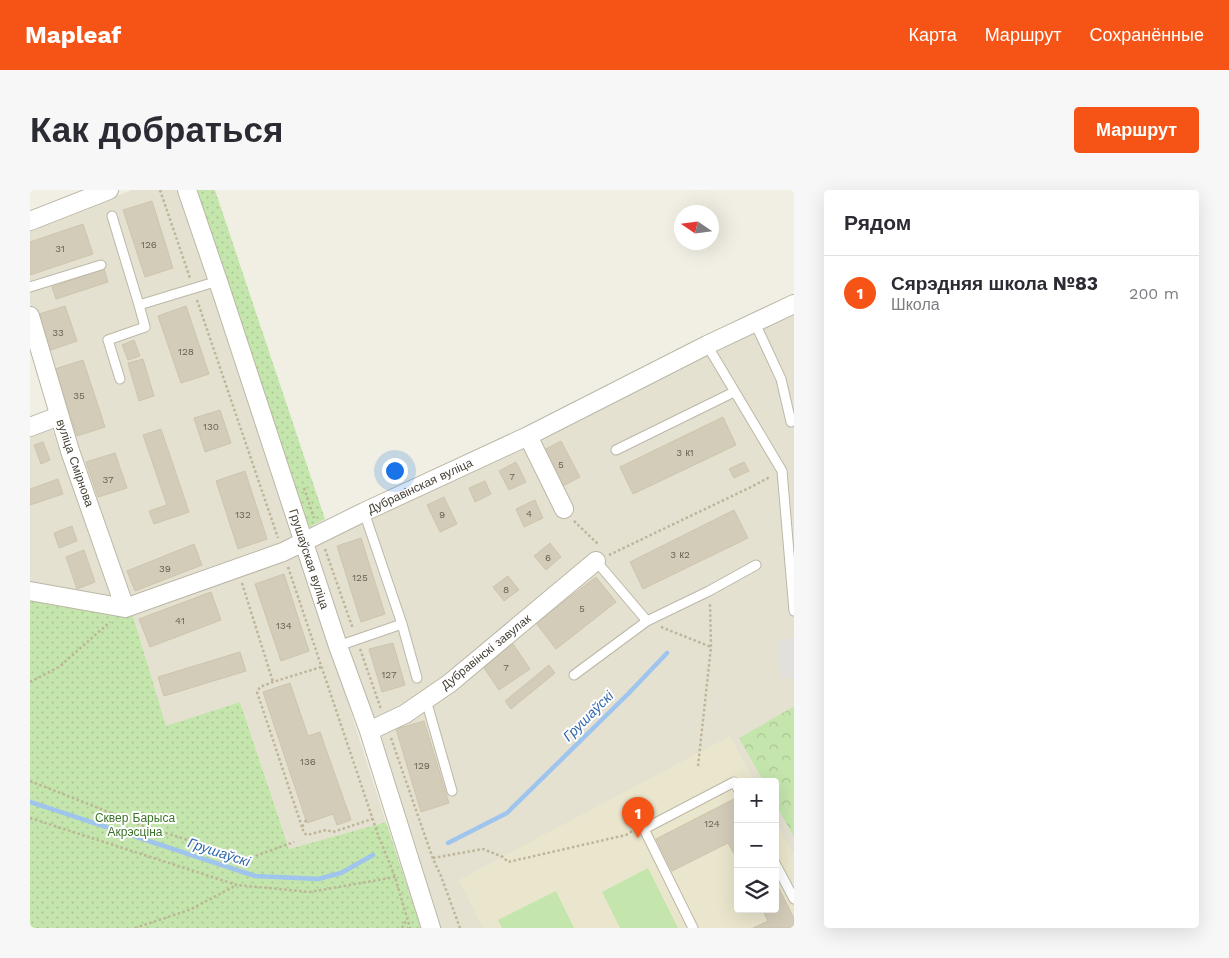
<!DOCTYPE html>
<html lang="ru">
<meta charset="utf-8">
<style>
:root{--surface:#fff;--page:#f7f7f7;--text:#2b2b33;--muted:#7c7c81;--line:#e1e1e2;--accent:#f65416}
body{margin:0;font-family:"Work Sans",sans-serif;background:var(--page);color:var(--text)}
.controls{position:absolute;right:15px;bottom:15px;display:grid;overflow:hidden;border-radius:5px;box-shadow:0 5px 20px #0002}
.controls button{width:45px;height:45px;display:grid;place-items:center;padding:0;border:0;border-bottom:1px solid var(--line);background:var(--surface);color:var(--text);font:25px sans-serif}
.compass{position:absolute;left:644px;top:15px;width:45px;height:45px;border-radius:50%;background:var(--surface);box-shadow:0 5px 20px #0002;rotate:283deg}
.you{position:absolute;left:364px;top:280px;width:18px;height:18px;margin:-12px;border:4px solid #fff;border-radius:50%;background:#1a73e8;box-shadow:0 0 0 8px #1a73e833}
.badge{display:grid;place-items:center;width:32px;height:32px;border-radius:50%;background:var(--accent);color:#fff;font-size:16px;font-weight:700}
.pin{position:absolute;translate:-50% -41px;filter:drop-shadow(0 1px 2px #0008)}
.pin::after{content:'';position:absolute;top:26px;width:18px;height:15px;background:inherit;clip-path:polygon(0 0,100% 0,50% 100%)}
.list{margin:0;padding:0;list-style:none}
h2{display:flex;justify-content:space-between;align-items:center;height:65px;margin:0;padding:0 20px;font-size:21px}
h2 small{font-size:16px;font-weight:400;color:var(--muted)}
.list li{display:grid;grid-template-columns:32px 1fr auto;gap:15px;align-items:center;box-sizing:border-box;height:75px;padding:0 20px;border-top:1px solid var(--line)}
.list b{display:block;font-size:19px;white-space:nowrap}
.list p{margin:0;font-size:16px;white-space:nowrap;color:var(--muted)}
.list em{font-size:16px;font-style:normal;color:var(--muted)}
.icon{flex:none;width:28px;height:28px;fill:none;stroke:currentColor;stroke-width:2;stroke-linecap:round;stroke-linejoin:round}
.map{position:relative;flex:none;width:764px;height:738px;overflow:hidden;border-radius:5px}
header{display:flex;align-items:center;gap:30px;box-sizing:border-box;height:70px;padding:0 25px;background:var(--accent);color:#fff}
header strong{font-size:24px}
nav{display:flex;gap:28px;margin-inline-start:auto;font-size:18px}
.intro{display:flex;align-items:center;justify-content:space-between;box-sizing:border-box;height:120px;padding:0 30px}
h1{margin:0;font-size:35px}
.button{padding:12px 22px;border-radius:5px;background:var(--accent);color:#fff;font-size:18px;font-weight:700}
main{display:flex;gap:30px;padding:0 30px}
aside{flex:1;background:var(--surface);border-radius:5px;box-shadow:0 5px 20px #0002}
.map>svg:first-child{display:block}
</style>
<header>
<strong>Mapleaf</strong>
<nav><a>Карта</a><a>Маршрут</a><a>Сохранённые</a></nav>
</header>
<div class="intro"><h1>Как добраться</h1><a class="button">Маршрут</a></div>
<main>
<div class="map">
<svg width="764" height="738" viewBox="0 0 764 738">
<defs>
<pattern id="grass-dots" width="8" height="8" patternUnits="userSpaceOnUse" patternTransform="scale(1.25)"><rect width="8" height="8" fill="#c4e5ac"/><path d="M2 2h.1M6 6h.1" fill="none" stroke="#aac695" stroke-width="1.8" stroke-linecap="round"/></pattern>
<pattern id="forest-crowns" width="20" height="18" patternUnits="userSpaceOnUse" patternTransform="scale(1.25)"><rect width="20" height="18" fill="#c4e5ac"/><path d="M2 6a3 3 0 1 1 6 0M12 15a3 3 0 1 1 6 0" fill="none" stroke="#aac695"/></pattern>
</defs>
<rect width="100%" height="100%" fill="#f1efe3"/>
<path fill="#e5e1d1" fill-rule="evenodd" d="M 102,0 L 149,0 L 268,352 L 98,411 L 0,132 L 0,38 Z
M 764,123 L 764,738 L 411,738 L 281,355 ZM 708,592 L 745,592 L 745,719 L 708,719 Z
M 21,236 L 84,409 L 0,394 L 0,244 Z
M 270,363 L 356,632 L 259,659 L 210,512 L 136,537 L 102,423 Z"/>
<path fill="#eae6cd" d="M 700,546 L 725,592 L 708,592 L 708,719 L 745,719 L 745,630 L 764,665 L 764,738 L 453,738 L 429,690 Z"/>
<path fill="url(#grass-dots)" d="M 165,0 L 185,0 L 295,329 L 276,339 Z
M 0,406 L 102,423 L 136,536 L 210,512 L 259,659 L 356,632 L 391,738 L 0,738 Z"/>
<path fill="url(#forest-crowns)" d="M 763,517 L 764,517 L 764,647 L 745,613 L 745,592 L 734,592 L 709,548 Z"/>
<path fill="#c4e5ac" d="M 618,678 L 648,738 L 590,738 L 572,702 Z
M 526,701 L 544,738 L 472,738 L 468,730 Z"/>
<path fill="#e2e0dc" d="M 764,448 L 764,487 L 751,488 L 748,450 Z"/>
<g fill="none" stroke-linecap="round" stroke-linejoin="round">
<path stroke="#9fc4ee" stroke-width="4.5" d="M 0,612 L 225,686 L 288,689 L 311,683 L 343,665
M 418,653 L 477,623 L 598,504 L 637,463"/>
</g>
<path fill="#d3ccb9" stroke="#cdc4ac" d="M 122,11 L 143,78 L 115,87 L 93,20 Z
M 53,34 L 63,64 L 0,85 L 0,52 Z
M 74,79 L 78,92 L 26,109 L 22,97 Z
M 35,116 L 47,151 L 18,161 L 6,125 Z
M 156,116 L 179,184 L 151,193 L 128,126 Z
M 104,150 L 110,166 L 98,170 L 92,155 Z
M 113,169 L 124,206 L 109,211 L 98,173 Z
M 53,170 L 75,237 L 47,246 L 25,179 Z
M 190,220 L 201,253 L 175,262 L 164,228 Z
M 693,227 L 706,255 L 603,304 L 590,277 Z
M 131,239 L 159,322 L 124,334 L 119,321 L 137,315 L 113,245 Z
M 531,251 L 550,287 L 531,297 L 512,261 Z
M 13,252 L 20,270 L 11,274 L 4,255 Z
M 85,263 L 97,298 L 68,307 L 56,272 Z
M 486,272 L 496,292 L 479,300 L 469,281 Z
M 714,272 L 719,281 L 704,288 L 699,279 Z
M 215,281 L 237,349 L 208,359 L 186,291 Z
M 28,289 L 33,304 L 0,315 L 0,299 Z
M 455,291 L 461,304 L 445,312 L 439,298 Z
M 414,307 L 427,334 L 410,342 L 397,315 Z
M 505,310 L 513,328 L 494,337 L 486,319 Z
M 704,320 L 718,348 L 613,399 L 600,372 Z
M 42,336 L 47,351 L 29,358 L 24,343 Z
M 331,348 L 355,424 L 331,432 L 307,356 Z
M 520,353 L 531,367 L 516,380 L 504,366 Z
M 164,354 L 172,375 L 105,401 L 97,381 Z
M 54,360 L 65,392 L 47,399 L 36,367 Z
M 254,384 L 279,461 L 251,471 L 225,394 Z
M 478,386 L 489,400 L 474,411 L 463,397 Z
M 566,387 L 586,412 L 526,459 L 506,433 Z
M 181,402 L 191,430 L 120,457 L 109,429 Z
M 363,453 L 375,495 L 352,502 L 339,459 Z
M 483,454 L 500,479 L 469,500 L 452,475 Z
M 210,462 L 216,481 L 134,506 L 128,487 Z
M 519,475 L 525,483 L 481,519 L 475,511 Z
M 260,493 L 278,546 L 290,542 L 321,630 L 307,635 L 303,624 L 277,633 L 233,502 Z
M 394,531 L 419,613 L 391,622 L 366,539 Z
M 704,609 L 708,617 L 708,671 L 698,653 L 642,681 L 626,649 Z
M 745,691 L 764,728 L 764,738 L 723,738 L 738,731 L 732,719 L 745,719 Z"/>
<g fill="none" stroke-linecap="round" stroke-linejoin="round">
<g stroke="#bcb7a6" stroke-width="11">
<path id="service" d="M 82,26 L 109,115 L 188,91
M 0,97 L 71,75
M 725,133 L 751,189 L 761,232
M 677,155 L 752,281 L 764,421
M 90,189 L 78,150 L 115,137 L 109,115
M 586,260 L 704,202
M 334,322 L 372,434
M 566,371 L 617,431
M 308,456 L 372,434 L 387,488
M 544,485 L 617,431 L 679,401 L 726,375
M 396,510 L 422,601
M 745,673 L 764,709
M 663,738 L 614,639 L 704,592 L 708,599"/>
</g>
<g stroke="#bcb7a6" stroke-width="20">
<path id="minor" d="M 157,0 L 188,91 L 278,365 L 308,456 L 339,541 L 401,738
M 0,31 L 79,0
M 0,126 L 40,261 L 95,418
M 0,237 L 29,226
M 498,246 L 534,319
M 0,401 L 95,418 L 253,362 L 334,322 L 498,246 L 677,155 L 764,114
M 339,541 L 375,524 L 420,493 L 566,371"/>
</g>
<path stroke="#beb598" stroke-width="2.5" stroke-dasharray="2.5 2.5" stroke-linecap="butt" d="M 130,0 L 160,88
M 167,110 L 248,348
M 274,298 L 284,328
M 544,331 L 569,355
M 295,359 L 323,439
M 579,365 L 719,298 L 740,287
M 258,377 L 347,642 L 365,687 L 380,738
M 212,393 L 243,492
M 631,437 L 681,457
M 330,459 L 351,519
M 0,492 L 29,477 L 80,432
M 361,548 L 403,669 L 411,686 L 430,738
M 668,576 L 681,457 L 680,413
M 0,591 L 114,636 L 217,669 L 264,652
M 0,628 L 207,695 L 280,702 L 365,687
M 276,630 L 272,637 L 274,643 L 277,645 L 296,640 L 303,642 L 342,629
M 272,637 L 227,502 L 230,497 L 243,492 L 291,477
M 403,668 L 453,659 L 473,667 L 478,672 L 596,645 L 604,640
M 105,738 L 159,720 L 207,695
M 372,738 L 377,729"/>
<use href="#service" stroke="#fff" stroke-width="9"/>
<use href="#minor" stroke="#fff" stroke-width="18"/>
</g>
<g text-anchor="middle" stroke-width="4" stroke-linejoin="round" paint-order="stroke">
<g font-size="10" fill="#676255">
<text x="119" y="58">126</text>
<text x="30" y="62">31</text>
<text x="28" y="146">33</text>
<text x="156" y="165">128</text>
<text x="49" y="209">35</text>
<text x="181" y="240">130</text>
<text x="655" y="266">3 к1</text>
<text x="531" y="278">5</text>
<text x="482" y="290">7</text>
<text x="78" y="293">37</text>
<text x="499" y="327">4</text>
<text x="213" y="328">132</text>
<text x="412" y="328">9</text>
<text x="650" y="368">3 к2</text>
<text x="518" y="371">6</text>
<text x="135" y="382">39</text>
<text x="330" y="391">125</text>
<text x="476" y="403">8</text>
<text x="552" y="422">5</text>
<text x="150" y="434">41</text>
<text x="254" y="439">134</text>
<text x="476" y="481">7</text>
<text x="359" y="488">127</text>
<text x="278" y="575">136</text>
<text x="392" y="579">129</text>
<text x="682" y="637">124</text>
</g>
<g font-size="12" fill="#433f34" stroke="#fff">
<text transform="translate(45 273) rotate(71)" y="4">вуліца Смірнова</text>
<text transform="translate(390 296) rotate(-25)" y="4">Дубравінская вуліца</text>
<text transform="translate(279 369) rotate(72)" y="4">Грушаўская вуліца</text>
<text transform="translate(456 462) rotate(-39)" y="4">Дубравінскі завулак</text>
</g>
<g font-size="12" fill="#3b7329" stroke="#fff">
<text x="105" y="632">Сквер Барыса<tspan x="105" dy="14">Акрэсціна</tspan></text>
</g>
<g font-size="14" font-style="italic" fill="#3068ac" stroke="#fff">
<text transform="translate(558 526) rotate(-45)" y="5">Грушаўскі</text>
<text transform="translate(189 662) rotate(18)" y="5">Грушаўскі</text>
</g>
</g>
</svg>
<div class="controls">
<button>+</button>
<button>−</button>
<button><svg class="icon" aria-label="layers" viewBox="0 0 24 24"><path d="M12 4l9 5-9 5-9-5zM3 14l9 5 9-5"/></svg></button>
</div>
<svg class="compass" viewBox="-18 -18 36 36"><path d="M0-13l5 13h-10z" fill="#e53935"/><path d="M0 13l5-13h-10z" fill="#7c7c81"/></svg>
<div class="you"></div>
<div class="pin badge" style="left:608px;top:648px">1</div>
</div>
<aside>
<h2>Рядом<small></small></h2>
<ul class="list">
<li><span class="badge">1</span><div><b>Сярэдняя школа №83</b><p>Школа</p></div><em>200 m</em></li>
</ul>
</aside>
</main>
